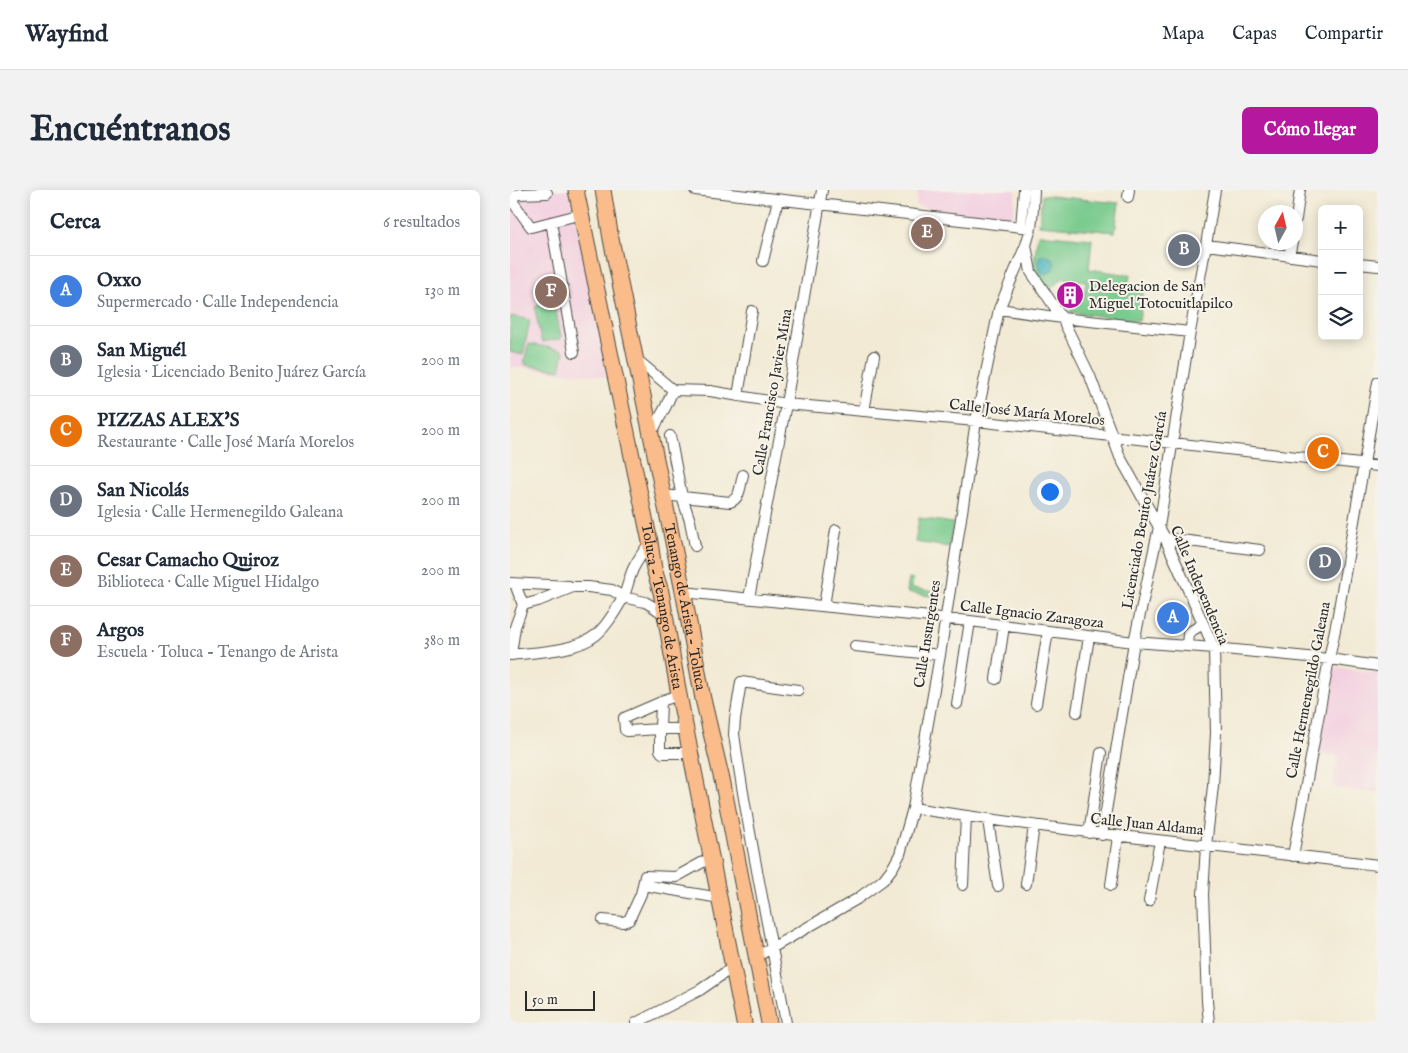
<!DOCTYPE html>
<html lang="es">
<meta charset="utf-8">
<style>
:root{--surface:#fff;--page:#f2f2f3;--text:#1f2937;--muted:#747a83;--line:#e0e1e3;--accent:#b5179e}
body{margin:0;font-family:"IM FELL English",serif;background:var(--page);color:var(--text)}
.controls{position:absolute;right:15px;top:15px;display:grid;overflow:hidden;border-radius:8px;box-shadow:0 2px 12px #0003}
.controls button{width:45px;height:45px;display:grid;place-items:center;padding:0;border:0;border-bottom:1px solid var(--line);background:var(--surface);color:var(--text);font:25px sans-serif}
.compass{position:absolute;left:748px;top:15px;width:45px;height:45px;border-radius:50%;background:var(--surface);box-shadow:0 2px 12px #0003;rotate:8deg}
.scale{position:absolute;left:15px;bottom:12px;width:70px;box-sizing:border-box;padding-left:5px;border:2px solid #2b2b2b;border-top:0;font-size:14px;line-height:18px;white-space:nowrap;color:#2b2b2b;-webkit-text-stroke:4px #f7f3e8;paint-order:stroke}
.you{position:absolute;left:539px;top:301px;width:18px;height:18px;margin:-12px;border:4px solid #fff;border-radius:50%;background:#1a73e8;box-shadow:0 0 0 8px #1a73e833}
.badge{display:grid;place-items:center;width:32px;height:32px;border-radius:50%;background:var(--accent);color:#fff;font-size:16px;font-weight:700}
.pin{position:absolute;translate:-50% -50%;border:2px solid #fff;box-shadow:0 1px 5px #0006}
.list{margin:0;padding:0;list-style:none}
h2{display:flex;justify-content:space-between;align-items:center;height:65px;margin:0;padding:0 20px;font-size:21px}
h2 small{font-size:16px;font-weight:400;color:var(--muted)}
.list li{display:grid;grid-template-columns:32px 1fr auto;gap:15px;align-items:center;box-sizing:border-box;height:70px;padding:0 20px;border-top:1px solid var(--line)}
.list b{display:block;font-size:19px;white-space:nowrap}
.list p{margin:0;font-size:16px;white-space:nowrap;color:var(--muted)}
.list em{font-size:16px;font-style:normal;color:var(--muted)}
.icon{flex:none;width:28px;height:28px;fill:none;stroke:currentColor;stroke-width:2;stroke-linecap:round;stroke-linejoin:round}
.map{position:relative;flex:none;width:868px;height:833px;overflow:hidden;border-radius:8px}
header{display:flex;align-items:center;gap:30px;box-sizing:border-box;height:70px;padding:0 25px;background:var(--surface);border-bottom:1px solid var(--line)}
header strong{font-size:24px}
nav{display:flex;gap:28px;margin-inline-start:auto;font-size:18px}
.intro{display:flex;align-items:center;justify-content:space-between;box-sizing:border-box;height:120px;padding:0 30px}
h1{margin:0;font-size:35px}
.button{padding:12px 22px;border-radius:8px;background:var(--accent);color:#fff;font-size:18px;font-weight:700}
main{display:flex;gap:30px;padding:0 30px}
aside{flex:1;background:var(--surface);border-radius:8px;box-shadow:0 2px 12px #0003}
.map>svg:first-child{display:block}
</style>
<header>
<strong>Wayfind</strong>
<nav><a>Mapa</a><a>Capas</a><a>Compartir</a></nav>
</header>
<div class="intro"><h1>Encuéntranos</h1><a class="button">Cómo llegar</a></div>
<main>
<aside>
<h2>Cerca<small>6 resultados</small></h2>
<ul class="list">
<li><span class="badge" style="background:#3f7fe0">A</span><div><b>Oxxo</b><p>Supermercado · Calle Independencia</p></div><em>130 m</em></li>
<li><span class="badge" style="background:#6b7280">B</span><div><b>San Miguél</b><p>Iglesia · Licenciado Benito Juárez García</p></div><em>200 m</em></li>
<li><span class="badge" style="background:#e8710a">C</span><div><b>PIZZAS ALEX'S</b><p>Restaurante · Calle José María Morelos</p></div><em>200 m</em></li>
<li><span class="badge" style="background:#6b7280">D</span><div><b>San Nicolás</b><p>Iglesia · Calle Hermenegildo Galeana</p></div><em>200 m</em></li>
<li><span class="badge" style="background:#8d6e63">E</span><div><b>Cesar Camacho Quiroz</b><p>Biblioteca · Calle Miguel Hidalgo</p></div><em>200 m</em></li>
<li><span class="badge" style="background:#8d6e63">F</span><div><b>Argos</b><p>Escuela · Toluca - Tenango de Arista</p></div><em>380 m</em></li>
</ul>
</aside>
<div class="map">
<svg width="868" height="833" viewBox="0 0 868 833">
<rect width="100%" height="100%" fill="#f7f3e8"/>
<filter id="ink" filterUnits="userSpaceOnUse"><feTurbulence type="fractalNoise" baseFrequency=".02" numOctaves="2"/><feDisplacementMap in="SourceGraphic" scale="10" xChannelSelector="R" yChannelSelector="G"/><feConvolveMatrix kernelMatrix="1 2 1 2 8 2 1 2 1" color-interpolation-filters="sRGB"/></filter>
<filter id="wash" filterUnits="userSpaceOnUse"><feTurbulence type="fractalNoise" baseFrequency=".0096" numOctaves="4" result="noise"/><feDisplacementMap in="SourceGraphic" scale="20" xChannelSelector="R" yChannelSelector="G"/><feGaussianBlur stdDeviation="1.12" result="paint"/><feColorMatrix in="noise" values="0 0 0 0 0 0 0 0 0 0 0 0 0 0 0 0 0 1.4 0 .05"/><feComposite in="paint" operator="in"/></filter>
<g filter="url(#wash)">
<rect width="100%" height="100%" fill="#f2ead4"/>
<path fill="#f3cfe0" d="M 0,0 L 59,0 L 98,187 L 0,177 Z
M 408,0 L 506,0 L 503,25 L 497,29 L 406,16 Z
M 823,477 L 868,483 L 868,604 L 823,597 L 828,566 L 808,562 L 818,509 L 821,508 L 823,500 L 820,496 Z"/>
<path fill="#79cb8e" stroke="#527b5c" d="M 532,5 L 609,13 L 605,42 L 529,35 Z
M 528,44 L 582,49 L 579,79 L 620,85 L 618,97 L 634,99 L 629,131 L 559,122 L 574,108 L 576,91 L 553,88 L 540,99 L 523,80 Z
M 42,113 L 45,116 L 51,147 L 50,149 L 33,152 L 31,151 L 25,119 L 26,116 Z
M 1,126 L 20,130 L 13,165 L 0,162 L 0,133 Z
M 20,154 L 52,160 L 54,162 L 50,180 L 16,175 L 14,173 L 18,155 Z
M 409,328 L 443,333 L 439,357 L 405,352 Z
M 399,388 L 403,389 L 402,398 L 425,402 L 426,393 L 433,394 L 431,408 L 397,402 Z"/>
<path fill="#41b1bc" stroke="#366e74" d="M 533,65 C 550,66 547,85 531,84 L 528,68 Z"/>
</g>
<g filter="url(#ink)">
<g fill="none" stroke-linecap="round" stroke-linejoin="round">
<g stroke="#494844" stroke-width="12">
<path id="minor" d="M 185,0 L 521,38
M 524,0 L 523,19 L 521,38 L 516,55 L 521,82 L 552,128 L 580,186 L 610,267 L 655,348 L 704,458 L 706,543 L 703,596 L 696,656 L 693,704 L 697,811 L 699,833
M 618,7 L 619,0
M 0,8 L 21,37 L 72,24
M 0,8 L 9,4 L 37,3
M 786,29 L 790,0
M 41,32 L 64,162
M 511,37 L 514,0
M 696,55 L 812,70
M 779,66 L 782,52
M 253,71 L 268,10
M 849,74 L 868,76
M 489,119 L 552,128 L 680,142
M 125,168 L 163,200
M 163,200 L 200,201 L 276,214 L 466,231 L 868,276
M 228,206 L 242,121
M 354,221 L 364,166
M 141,244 L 156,216 L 163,200
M 160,246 L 172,307 L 180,331 L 185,356
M 153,305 L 220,312 C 231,308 230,295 233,285
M 655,348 L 750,360
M 0,393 L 59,396
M 5,394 L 13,415
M 173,402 L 460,431 L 624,452 L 704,458 L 819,469 L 868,476
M 239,408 L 276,214 L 312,0
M 314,416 L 326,340
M 345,456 L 430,465
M 677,456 L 678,443 L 693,434
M 1,464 L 5,437 L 13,415 L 28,411 L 63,397 L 78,397 L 102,400 L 113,407 L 135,412 L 142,416 L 155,425
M 0,465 C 25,462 65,462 86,445 C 97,436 106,420 113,408 C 117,399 119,388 123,379 C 128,369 134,361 140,352
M 486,489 L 494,436
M 169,505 L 154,510 L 151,512 L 150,539 L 177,539
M 151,512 L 114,528 L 115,540 L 117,541 L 150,539 L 150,560 L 152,563 L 182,563
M 447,514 L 460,431
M 526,514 L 538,441
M 567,522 L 579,447
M 403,618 C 557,642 713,657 868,675
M 478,630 L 488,696
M 579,643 L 591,563
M 592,645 L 624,452 L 649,337 L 680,142 L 696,55 L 705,0
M 783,666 L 819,469 L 827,430 L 868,192
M 516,694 L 524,636
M 133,695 L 135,686 L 166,687 L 202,667
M 453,695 L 456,626
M 601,695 L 608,647
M 639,711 L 650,651
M 93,730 L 113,732 L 119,730 L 131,704 L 133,695 L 210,708
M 246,767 L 347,709 L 373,690 L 383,677 L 390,664 L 403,618 L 430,465 L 466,231 L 489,119 L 515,57
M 126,833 L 190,800 L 223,777
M 276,833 C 259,737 237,641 224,544 L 225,529 L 231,492 L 288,500"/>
</g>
<g stroke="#494844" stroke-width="17">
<g id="highway">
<path id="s1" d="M 66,0 L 140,352 L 144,379 L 151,402 L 169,505 L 234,833"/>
<path id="s2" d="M 93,0 L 101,49 L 175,411 L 193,509 L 213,594 L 259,833"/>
</g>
</g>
<use href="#minor" stroke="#fff" stroke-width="10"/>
<use href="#highway" stroke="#f9bc8a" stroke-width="15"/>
</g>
</g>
<defs>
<g id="building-disc" transform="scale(1.4375)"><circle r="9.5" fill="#b5179e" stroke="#f7f3e8"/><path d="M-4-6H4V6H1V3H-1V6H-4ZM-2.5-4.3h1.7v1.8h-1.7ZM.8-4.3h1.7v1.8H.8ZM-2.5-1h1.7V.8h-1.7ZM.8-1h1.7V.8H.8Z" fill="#fff"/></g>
</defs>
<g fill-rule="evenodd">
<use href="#building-disc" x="560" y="105"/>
</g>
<g text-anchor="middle" stroke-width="4" stroke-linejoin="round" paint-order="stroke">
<g font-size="15" fill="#2b2b2b" stroke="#f7f3e8" text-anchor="start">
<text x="579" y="101">Delegacion de San<tspan x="579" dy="17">Miguel Totocuitlapilco</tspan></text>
</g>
<g font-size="15" fill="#2b2b2b" stroke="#f7f3e8">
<text transform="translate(262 202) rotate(-80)" y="5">Calle Francisco Javier Mina</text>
<text transform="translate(517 222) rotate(6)" y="5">Calle José María Morelos</text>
<text transform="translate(634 320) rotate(-80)" y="5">Licenciado Benito Juárez García</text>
<text transform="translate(690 395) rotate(67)" y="5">Calle Independencia</text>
<text dy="5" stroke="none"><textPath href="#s1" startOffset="425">Toluca - Tenango de Arista</textPath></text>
<text dy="5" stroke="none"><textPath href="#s2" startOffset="425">Tenango de Arista - Toluca</textPath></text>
<text transform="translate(522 424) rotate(7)" y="5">Calle Ignacio Zaragoza</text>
<text transform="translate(417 444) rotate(-81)" y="5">Calle Insurgentes</text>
<text transform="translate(798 500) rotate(-79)" y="5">Calle Hermenegildo Galeana</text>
<text transform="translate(637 634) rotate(6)" y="5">Calle Juan Aldama</text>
</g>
</g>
</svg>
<div class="controls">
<button>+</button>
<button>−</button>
<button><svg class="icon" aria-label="layers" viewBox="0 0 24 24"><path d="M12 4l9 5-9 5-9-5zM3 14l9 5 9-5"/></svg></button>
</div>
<svg class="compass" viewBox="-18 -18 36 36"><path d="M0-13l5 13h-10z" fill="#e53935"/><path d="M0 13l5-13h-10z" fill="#747a83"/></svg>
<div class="scale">50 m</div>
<div class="you"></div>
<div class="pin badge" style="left:663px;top:428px;background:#3f7fe0">A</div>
<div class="pin badge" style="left:674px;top:60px;background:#6b7280">B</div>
<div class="pin badge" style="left:813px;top:263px;background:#e8710a">C</div>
<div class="pin badge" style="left:815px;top:373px;background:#6b7280">D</div>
<div class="pin badge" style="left:417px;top:43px;background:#8d6e63">E</div>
<div class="pin badge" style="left:41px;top:102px;background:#8d6e63">F</div>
</div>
</main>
